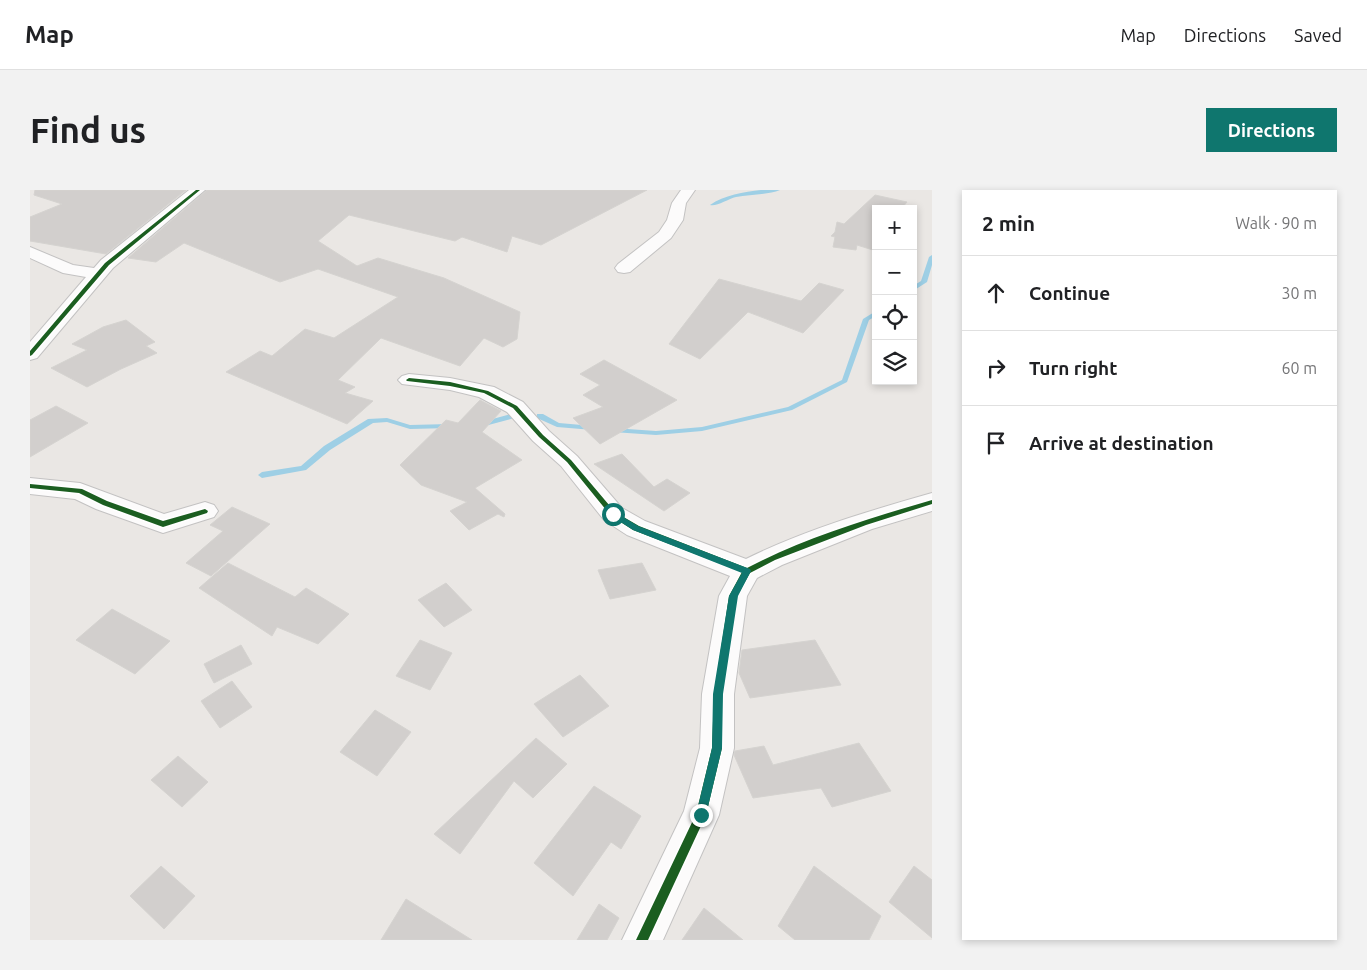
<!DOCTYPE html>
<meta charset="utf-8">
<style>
:root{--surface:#fff;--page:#f2f2f2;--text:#202124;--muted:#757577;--line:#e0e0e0;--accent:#0f766e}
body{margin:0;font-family:Ubuntu,sans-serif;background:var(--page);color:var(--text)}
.controls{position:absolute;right:15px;top:15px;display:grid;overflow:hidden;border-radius:0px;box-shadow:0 2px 8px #0003}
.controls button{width:45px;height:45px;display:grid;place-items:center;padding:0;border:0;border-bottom:1px solid var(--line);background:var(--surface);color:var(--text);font:25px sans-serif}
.stop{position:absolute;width:15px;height:15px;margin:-11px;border:4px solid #0f766e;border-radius:50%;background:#fff}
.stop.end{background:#0f766e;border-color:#fff;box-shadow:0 1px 5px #0008}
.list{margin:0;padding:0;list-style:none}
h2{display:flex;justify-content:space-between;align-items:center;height:65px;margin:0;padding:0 20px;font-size:21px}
h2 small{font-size:16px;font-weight:400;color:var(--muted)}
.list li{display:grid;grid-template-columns:32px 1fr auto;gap:15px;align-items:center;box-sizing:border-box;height:75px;padding:0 20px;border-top:1px solid var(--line)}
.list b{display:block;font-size:19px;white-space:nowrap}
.list em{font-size:16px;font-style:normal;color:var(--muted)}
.icon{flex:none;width:28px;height:28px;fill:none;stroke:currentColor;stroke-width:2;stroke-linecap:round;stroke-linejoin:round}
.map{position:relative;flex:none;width:902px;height:750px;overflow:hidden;border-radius:0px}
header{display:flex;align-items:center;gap:30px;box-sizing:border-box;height:70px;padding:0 25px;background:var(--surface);border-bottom:1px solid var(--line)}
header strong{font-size:24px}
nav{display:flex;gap:28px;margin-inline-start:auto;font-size:18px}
.intro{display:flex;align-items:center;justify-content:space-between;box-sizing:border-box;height:120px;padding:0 30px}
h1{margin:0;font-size:35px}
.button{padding:12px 22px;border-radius:0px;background:var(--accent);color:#fff;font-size:18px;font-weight:700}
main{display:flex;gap:30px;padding:0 30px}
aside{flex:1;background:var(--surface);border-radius:0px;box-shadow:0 2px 8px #0003}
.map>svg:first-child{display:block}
</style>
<header>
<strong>Map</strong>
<nav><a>Map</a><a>Directions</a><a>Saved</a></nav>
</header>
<div class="intro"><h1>Find us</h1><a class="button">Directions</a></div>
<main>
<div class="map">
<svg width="902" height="750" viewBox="0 0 902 750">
<rect width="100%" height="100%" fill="#eae7e4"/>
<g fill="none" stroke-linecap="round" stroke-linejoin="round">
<path fill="#9ecfe5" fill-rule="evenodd" d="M 731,0 L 750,0 C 738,5 720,4 706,7 C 698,9 686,17 680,15 C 694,5 714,2 731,0 Z
M 902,65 L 902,75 L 897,92 L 883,101 L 883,96 L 891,91 L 899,67 Z
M 846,121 L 846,126 L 839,130 L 817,192 L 762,220 L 672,241 L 626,245 L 583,242 L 579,240 L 583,238 L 626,241 L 672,237 L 758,217 L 812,190 L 833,129 Z
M 485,223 L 488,223 L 488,227 L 451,237 L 447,235 L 448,233 Z
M 507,224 L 513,224 L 529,233 L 563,236 L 567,238 L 563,240 L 527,237 L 507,228 Z
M 357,228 L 380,235 L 420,234 L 424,236 L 420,238 L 380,239 L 357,232 L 343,233 L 300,260 L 276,280 L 232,288 L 228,285 L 232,282 L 271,276 L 294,256 L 338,229 Z"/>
</g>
<path fill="#d2cfcd" stroke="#d5d3d0" d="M 5,0 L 156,0 L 76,64 L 0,51 L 0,27 L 32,14 L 4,5 Z
M 177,0 L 617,0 L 511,55 L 482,46 L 477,62 L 432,47 L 425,51 L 319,25 L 288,51 L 327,76 L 348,68 L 414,88 L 490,122 L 487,149 L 473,157 L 454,148 L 430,176 L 351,148 L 308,190 L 325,197 L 315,203 L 343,211 L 317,234 L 196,182 L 230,161 L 242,166 L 275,139 L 304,148 L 368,107 L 288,79 L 250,92 L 154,53 L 126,72 L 98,68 Z
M 845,5 L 877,12 L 871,19 L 846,19 L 846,61 L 827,55 L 826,60 L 803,57 L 805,47 L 801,46 L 805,42 L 807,32 L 814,34 Z
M 689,89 L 771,111 L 789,93 L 814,100 L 773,143 L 718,122 L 670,169 L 639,154 Z
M 96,130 L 125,152 L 116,156 L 127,163 L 91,179 L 57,197 L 21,178 L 57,160 L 42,154 L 73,137 Z
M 574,170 L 647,210 L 570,254 L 543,228 L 573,217 L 553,205 L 570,195 L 550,184 Z
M 450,210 L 471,221 L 452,242 L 492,270 L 445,298 L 475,324 L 474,327 L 468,324 L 439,340 L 420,321 L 437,312 L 391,295 L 370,275 L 416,230 L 428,233 Z
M 26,216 L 58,233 L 0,267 L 0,230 Z
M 592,264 L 624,297 L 637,289 L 660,303 L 634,321 L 564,274 Z
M 202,317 L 240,334 L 181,386 L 156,373 L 193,341 L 180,335 Z
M 198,373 L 265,407 L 276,398 L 319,424 L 288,454 L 247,437 L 242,446 L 169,398 Z
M 612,373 L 626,400 L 580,409 L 568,380 Z
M 416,393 L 442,420 L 414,437 L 388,410 Z
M 82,419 L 140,451 L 105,484 L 46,450 Z
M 390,450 L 422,463 L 400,500 L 366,486 Z
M 785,450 L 811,495 L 720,508 L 709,483 L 712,460 Z
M 211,455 L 222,474 L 184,493 L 174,474 Z
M 550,485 L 579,516 L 533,547 L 504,514 Z
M 202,491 L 222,517 L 190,538 L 171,511 Z
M 345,520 L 381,542 L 347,586 L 310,562 Z
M 506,548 L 537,574 L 503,608 L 484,591 L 430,664 L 404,644 Z
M 829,553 L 861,601 L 802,617 L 791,598 L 723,608 L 704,565 L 705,561 L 734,556 L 743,575 Z
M 148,566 L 178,592 L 152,617 L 121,590 Z
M 564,596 L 611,626 L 591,659 L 581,652 L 543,706 L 504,673 Z
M 131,676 L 165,706 L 134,739 L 100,706 Z
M 784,676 L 851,726 L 839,750 L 765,750 L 748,736 Z
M 884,676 L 902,690 L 902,748 L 859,712 Z
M 376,709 L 442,750 L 351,750 Z
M 569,714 L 589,728 L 577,750 L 547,750 Z
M 674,718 L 713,750 L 652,750 Z"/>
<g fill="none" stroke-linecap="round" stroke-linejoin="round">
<g stroke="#c3c2c2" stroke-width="2">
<path id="minor" d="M 159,0 L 175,0 L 83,78 L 7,168 L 0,170 L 0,152 L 56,87 L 33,83 L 0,68 L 0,57 L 43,75 L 64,78 L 71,70 Z
M 651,0 L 665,0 L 656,13 L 653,30 L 641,48 L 600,82 L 594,83 L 588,82 L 585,78 L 588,74 L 629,42 L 637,30 L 642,13 Z
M 379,184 L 420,188 L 464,197 L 493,212 L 519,241 L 547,266 L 592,318 L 615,331 L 716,369 C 774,340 839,321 902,303 L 902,321 L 842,339 L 752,375 L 727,388 L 717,406 L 704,504 L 704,558 L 689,625 L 633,750 L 592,750 L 654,621 L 670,558 L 672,504 L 689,406 L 700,386 L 597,345 L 574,330 L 531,276 L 503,251 L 477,222 L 449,207 L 420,200 L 372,194 L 368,190 L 372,186 Z
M 0,288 L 50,293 L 134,324 L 175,312 L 184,315 L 188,321 L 184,327 L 133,343 L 66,319 L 45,309 L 0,304 Z"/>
</g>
<use href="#minor" fill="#fcfbfb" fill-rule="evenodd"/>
<g stroke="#fff" stroke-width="3">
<path id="cycleway" d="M 166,0 L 170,0 L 79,75 L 2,165 L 0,166 L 0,161 L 75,73 Z
M 379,188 L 420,192 L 458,201 L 487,216 L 513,245 L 541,270 L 585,322 L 609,336 L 717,378 C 774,348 840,328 902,310 L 902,314 L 836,335 L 745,370 L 720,383 L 707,406 L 692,504 L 692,558 L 676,625 L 618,750 L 606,750 L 666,624 L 682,558 L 684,504 L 699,406 L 712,382 L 603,340 L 581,326 L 537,272 L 509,247 L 483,218 L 454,203 L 420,196 L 377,191 L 376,190 Z
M 0,294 L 52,299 L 77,311 L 133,331 L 175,319 L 178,321 L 177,323 L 133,337 L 73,315 L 49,303 L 0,298 Z"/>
</g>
<use href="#cycleway" fill="#1b5e20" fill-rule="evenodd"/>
</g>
<path fill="#0f766e" d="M 583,321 L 608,336 L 720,379 L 721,381 L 708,406 L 693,504 L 692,558 L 676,625 L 675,629 L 671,630 L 667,629 L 666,625 L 682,558 L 683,504 L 699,406 L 712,383 L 603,340 L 580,325 L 580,322 Z"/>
</svg>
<div class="controls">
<button>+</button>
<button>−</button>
<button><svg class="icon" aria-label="locate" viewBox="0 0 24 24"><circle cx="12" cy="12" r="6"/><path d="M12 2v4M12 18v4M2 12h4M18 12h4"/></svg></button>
<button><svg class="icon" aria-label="layers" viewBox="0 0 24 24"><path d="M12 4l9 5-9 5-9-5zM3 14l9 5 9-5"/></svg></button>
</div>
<div class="stop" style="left:583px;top:324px"></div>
<div class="stop end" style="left:671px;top:625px"></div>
</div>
<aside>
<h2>2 min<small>Walk · 90 m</small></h2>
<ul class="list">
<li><svg class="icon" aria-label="ahead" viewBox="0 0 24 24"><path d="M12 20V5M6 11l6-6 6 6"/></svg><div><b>Continue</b></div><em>30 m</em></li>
<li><svg class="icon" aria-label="right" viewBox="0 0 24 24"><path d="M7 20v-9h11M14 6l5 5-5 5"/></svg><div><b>Turn right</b></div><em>60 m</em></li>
<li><svg class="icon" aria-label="arrive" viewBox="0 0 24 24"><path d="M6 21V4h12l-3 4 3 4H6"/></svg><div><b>Arrive at destination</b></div></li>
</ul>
</aside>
</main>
